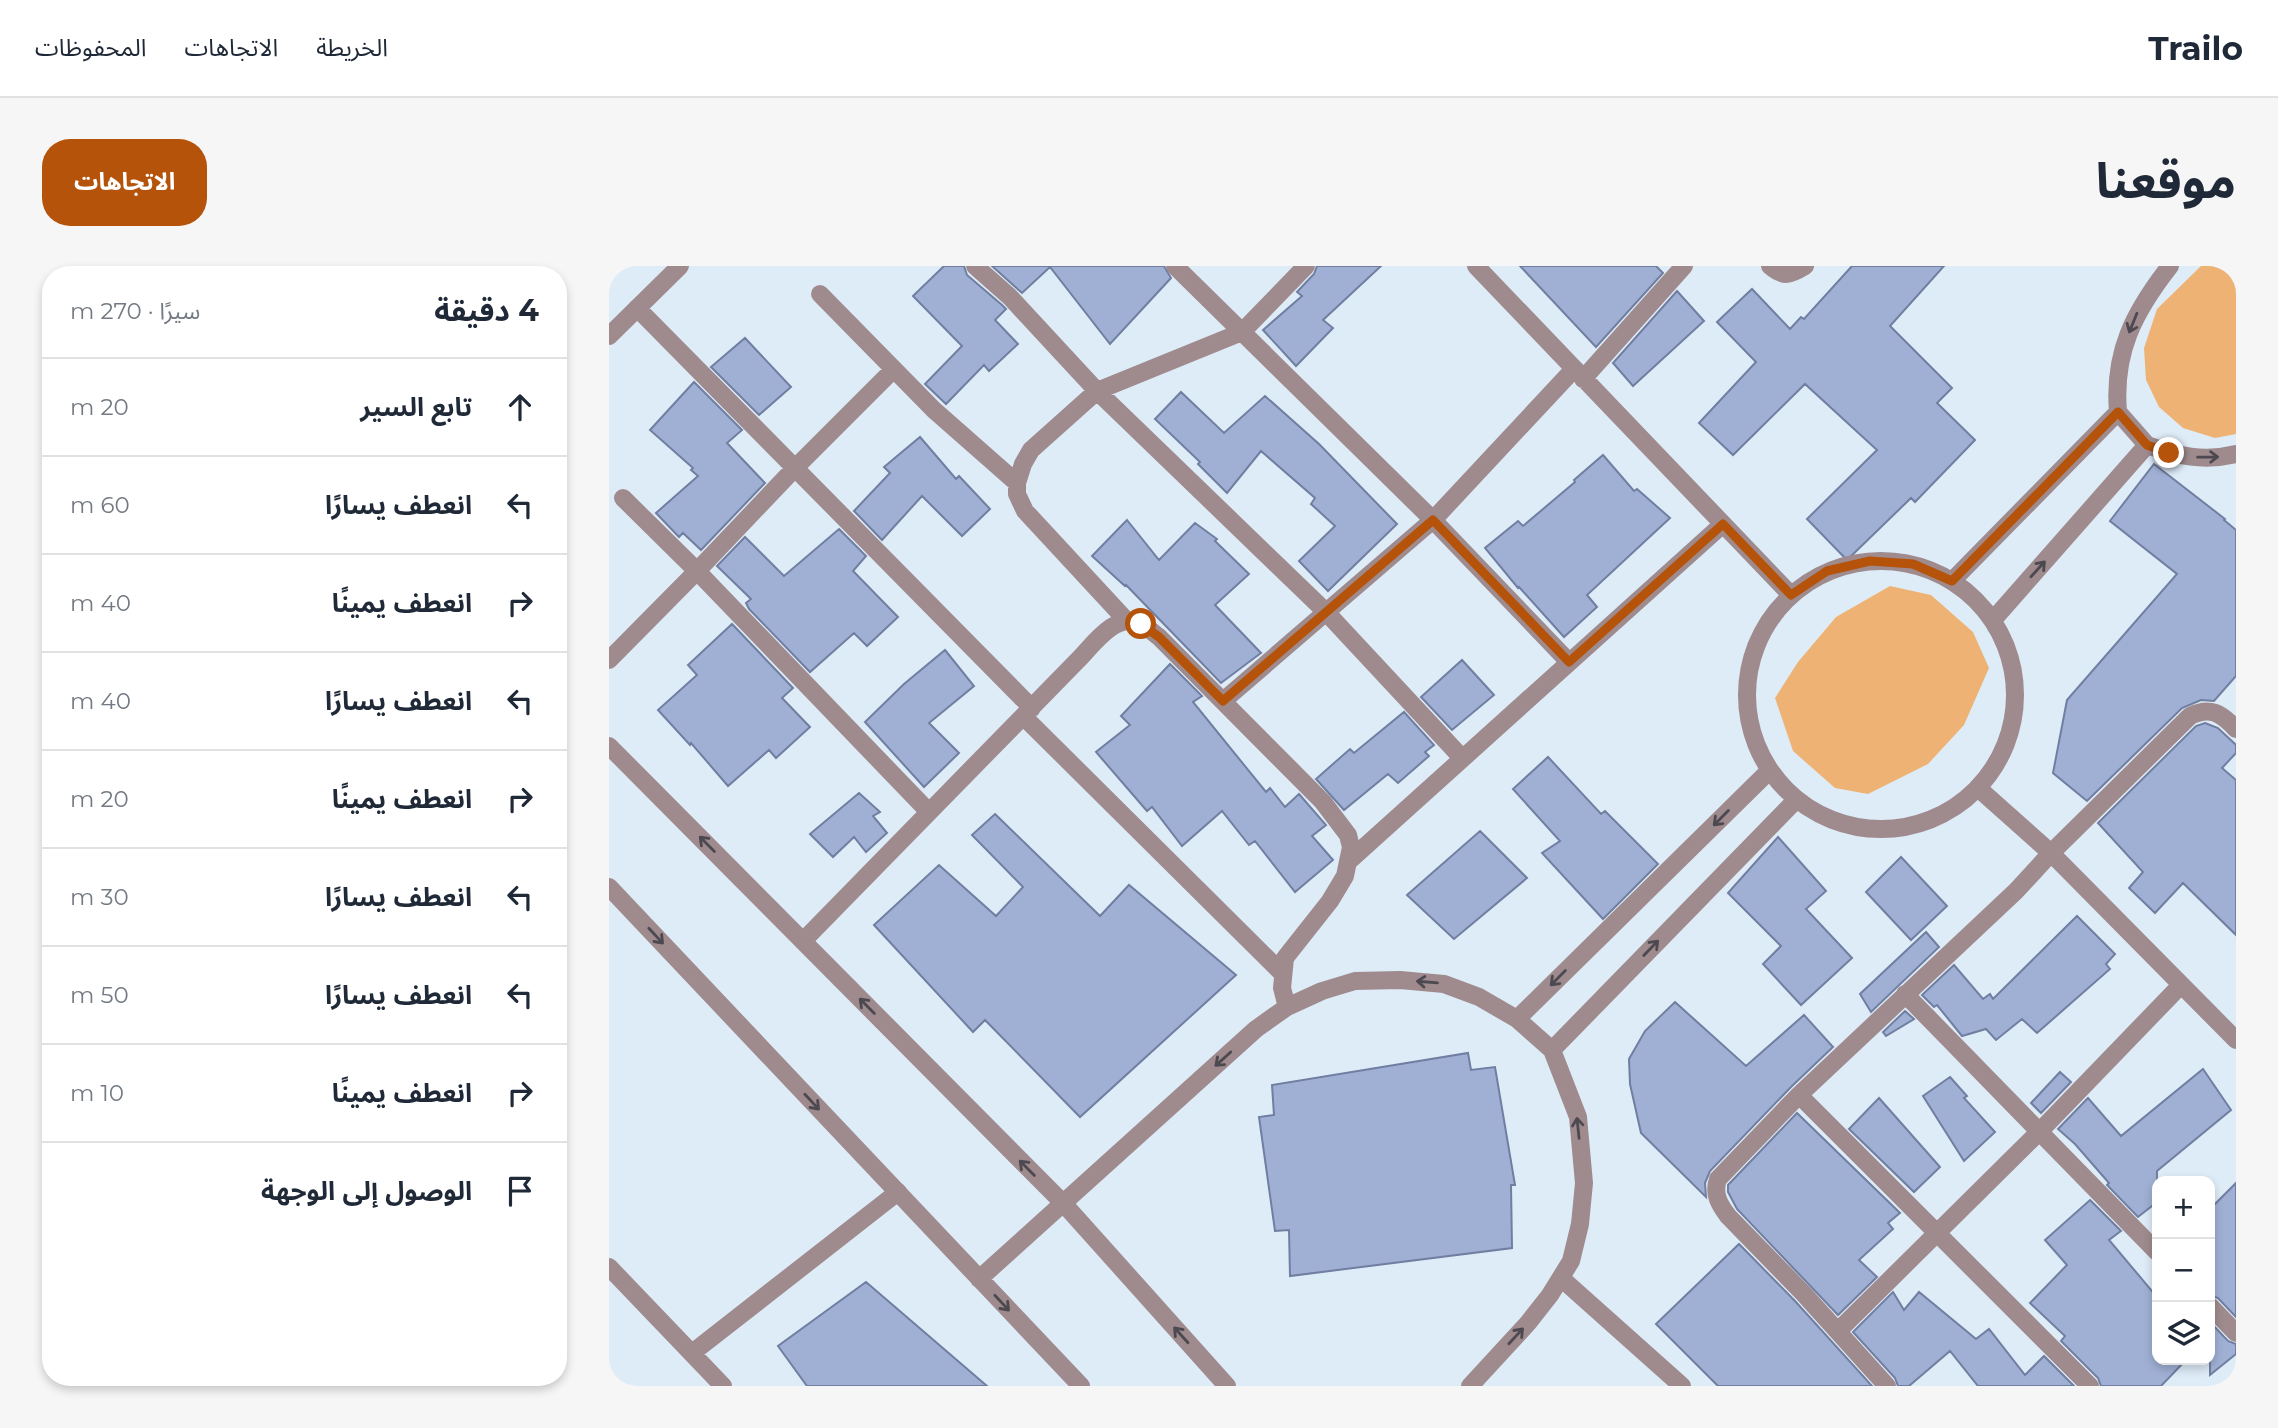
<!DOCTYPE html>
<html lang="ar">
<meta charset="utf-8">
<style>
:root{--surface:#fff;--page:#f6f6f7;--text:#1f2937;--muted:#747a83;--line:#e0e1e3;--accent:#b45309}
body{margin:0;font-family:Montserrat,"Noto Sans Arabic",sans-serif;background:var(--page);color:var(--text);direction:rtl}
.controls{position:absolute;right:21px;bottom:21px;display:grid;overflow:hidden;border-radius:14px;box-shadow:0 4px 10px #0003}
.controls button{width:63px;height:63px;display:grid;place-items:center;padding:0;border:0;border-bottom:2px solid var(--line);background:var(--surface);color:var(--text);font:35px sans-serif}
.stop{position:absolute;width:21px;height:21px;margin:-16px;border:5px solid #b45309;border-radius:50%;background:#fff}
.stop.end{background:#b45309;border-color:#fff;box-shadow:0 2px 7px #0008}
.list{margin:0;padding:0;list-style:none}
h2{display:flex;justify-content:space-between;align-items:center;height:91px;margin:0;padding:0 28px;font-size:30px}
h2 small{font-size:23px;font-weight:400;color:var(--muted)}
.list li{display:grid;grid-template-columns:46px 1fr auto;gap:21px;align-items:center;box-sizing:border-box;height:98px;padding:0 28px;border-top:2px solid var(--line)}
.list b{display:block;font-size:26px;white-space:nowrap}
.list em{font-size:23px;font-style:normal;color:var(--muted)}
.icon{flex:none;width:38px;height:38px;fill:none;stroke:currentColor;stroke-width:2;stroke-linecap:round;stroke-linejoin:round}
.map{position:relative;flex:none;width:1627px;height:1120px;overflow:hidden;direction:ltr;border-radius:28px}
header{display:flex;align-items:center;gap:42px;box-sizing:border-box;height:98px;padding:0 35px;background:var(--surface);border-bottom:2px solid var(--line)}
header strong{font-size:33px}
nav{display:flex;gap:38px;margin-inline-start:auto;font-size:24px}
.intro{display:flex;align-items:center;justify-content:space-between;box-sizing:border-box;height:168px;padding:0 42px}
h1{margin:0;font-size:49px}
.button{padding:18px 32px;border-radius:28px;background:var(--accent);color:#fff;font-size:24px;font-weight:700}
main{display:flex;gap:42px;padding:0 42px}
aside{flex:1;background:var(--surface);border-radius:28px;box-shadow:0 4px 10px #0003}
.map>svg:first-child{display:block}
</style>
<header>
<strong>Trailo</strong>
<nav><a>الخريطة</a><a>الاتجاهات</a><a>المحفوظات</a></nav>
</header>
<div class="intro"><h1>موقعنا</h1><a class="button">الاتجاهات</a></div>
<main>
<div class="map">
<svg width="1627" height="1120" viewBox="0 0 1627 1120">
<rect width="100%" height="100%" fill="#deecf8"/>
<path fill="#eeb374" d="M 1592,0 L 1627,0 L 1627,168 L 1606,172 L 1574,162 L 1550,141 L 1537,114 L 1535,82 L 1548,43 Z
M 1281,320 L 1322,329 L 1364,366 L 1380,402 L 1355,459 L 1319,498 L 1259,528 L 1226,522 L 1184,485 L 1166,432 L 1189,396 L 1227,351 Z"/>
<path fill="#a0b0d4" stroke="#707ea1" stroke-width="2" d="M 335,0 L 355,0 L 358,9 L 393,39 L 397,43 L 386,54 L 409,78 L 380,105 L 375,99 L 337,138 L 316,118 L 353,80 L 304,30 Z
M 383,0 L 555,0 L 562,12 L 501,78 L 441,1 L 413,27 Z
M 708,0 L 772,0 L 714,54 L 724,62 L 687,100 L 654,64 L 693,30 L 688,26 L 705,8 Z
M 911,0 L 1047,0 L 1054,7 L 987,81 Z
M 1243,0 L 1335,0 L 1281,60 L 1343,122 L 1328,137 L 1366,174 L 1306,236 L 1302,232 L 1238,294 L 1198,253 L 1268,184 L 1196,118 L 1124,189 L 1090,157 L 1147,96 L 1108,56 L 1143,23 L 1181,63 L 1192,51 L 1195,53 Z
M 1068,25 L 1095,55 L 1024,120 L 1004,97 Z
M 136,72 L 182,121 L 150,149 L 102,101 Z
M 85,116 L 133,164 L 118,177 L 156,217 L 92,284 L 74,267 L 70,271 L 47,247 L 89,210 L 82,204 L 84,202 L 41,164 Z
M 572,126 L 615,167 L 656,130 L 710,178 L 788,258 L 719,325 L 690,295 L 726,260 L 702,238 L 706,232 L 652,185 L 618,227 L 589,198 L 591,196 L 546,153 Z
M 311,171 L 347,213 L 350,210 L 381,243 L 353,270 L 313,230 L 273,274 L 245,245 L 281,207 L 275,201 Z
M 994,189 L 1025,225 L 1028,223 L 1061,252 L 978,329 L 988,341 L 955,371 L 910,321 L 909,322 L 876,282 L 909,255 L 914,260 L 966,216 L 965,214 Z
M 1545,198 L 1616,253 L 1615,254 L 1627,264 L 1627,410 L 1605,435 L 1592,434 L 1573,442 L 1478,535 L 1444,507 L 1458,434 L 1568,308 L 1501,255 Z
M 518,254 L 550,294 L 586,257 L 608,273 L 606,275 L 640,308 L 606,339 L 652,387 L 612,417 L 517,319 L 516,320 L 483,290 Z
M 230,263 L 257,290 L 244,305 L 289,351 L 258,380 L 245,367 L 201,406 L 140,343 L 137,337 L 142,333 L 108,300 L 136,271 L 175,310 Z
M 123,358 L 184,422 L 173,432 L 201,461 L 167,492 L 160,484 L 119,520 L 82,477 L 81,479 L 49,444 L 88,409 L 79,399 Z
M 336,384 L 365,420 L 320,457 L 350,487 L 315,521 L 256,456 L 295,418 Z
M 853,394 L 885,429 L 843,464 L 812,431 Z
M 561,398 L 593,430 L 584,436 L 657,526 L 661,522 L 676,541 L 690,528 L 717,559 L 703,570 L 724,594 L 686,626 L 646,575 L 640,579 L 613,545 L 573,580 L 543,541 L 538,545 L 487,486 L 521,459 L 512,450 Z
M 795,446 L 825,479 L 816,486 L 820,490 L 789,517 L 779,508 L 735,544 L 707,513 L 741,483 L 745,487 Z
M 1596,457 L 1609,462 L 1627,479 L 1627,487 L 1613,502 L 1627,514 L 1627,669 L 1574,617 L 1546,647 L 1520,622 L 1534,606 L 1489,557 L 1587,460 Z
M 939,491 L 992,548 L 996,545 L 1049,598 L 994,653 L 933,587 L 951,575 L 904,523 Z
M 250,527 L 271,546 L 264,550 L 278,567 L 257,586 L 245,571 L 224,591 L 201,568 Z
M 386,548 L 491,650 L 520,619 L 627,709 L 471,851 L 376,754 L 364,766 L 265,659 L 330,599 L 387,650 L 414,621 L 363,569 Z
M 871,565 L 918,612 L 845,673 L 798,629 Z
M 1169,571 L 1217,625 L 1197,643 L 1243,692 L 1192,739 L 1154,698 L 1172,680 L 1119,627 Z
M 1292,591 L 1338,640 L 1302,674 L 1257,626 Z
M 1468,650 L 1506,688 L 1497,698 L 1501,703 L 1428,767 L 1413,753 L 1387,774 L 1377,763 L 1353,770 L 1328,739 L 1325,741 L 1313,729 L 1345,699 L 1374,733 L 1381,728 L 1384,733 Z
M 1317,666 L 1330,681 L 1262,746 L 1251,728 Z
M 1066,736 L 1137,800 L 1195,749 L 1224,781 L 1182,821 L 1101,905 L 1096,917 L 1097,931 L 1032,867 L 1021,818 L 1020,793 L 1036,765 Z
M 1296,745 L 1305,753 L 1277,770 L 1274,766 Z
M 859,787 L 862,804 L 886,801 L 906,919 L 902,919 L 903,982 L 681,1010 L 680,964 L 666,965 L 650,851 L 665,849 L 663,819 Z
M 1594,803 L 1622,844 L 1548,905 L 1548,936 L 1529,951 L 1498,919 L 1500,917 L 1466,878 L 1449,863 L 1479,832 L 1512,870 Z
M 1451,806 L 1462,816 L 1432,847 L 1422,837 Z
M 1341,811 L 1358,830 L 1355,832 L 1386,866 L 1355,895 L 1314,830 Z
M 1270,832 L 1331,901 L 1305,926 L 1240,863 Z
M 1188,847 L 1291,947 L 1279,957 L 1284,963 L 1250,994 L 1268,1011 L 1229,1049 L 1128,943 L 1119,926 L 1119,919 Z
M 1627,917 L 1627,1051 L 1609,1032 L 1601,1029 L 1601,943 Z
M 1481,934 L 1512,965 L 1500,974 L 1548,1031 L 1548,1094 L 1577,1094 L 1552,1120 L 1492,1120 L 1489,1112 L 1452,1075 L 1456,1070 L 1421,1037 L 1458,999 L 1436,974 Z
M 1130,978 L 1186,1035 L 1263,1120 L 1109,1120 L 1047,1058 Z
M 257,1016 L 378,1120 L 198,1120 L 169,1080 Z
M 1284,1026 L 1295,1044 L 1310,1026 L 1367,1073 L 1380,1063 L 1416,1109 L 1435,1090 L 1465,1120 L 1369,1120 L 1341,1085 L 1300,1120 L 1289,1120 L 1286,1112 L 1244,1066 Z
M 1601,1056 L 1619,1075 L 1627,1078 L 1627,1088 L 1601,1109 Z"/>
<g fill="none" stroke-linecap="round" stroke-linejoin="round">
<path stroke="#9f8b8e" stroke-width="18" d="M 366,0 L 401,31 L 488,125 L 717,346 L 853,492
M 566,0 L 824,254 L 960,396
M 867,0 L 1182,329
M 1161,0 C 1175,12 1181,9 1196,0
M 211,28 L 325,144 L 408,217
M 28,42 L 423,442
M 0,70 L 71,0
M 285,103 L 185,203 L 88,305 L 319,545
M 974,113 L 1075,0
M 517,354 L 416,245 L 408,228 L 408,217 L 414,198 L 422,184 L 488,125 L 633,66 L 697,0
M 0,394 L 88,305 L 14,232
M 614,435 L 824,254 L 965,103
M 415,451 L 673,707
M 1369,522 L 1442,587 L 1627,774
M 741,594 L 1114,258
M 194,675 L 468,395 C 484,379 506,346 531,357 C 538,360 544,367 550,371 L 714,536 L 739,569 L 742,581 L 736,610 L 721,635 L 676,692 L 673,722 L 678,741
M 1296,728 L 1548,986
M 1190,829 L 1481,1120
M 0,1001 L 114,1120
M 952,1012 L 1073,1120
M 1601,1040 L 1627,1067
M 1229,1065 L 1431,865 L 1572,719
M 83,1087 L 289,926
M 1278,1120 L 1194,1027 L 1119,950 C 1110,938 1104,928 1109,913 L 1190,829 L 1407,625 L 1442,587 L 1581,450 C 1601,440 1612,447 1627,463"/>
<path stroke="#9f8b8e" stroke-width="18" d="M 1509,146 L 1538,179
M1138 429a134 134 0 1 1 268 0a134 134 0 1 1-268 0Z
M 1343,315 L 1509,146 C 1504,86 1525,46 1561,0
M 1384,354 L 1538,179 C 1568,190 1595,196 1627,188
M 0,480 L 455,938 L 618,1120
M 0,621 L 472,1120
M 908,753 L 1160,505
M 943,784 L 1187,534
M 370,1013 L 647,763 L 678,741 L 713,725 L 746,715 L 791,714 L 835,718 L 870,731 L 908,753 L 943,784 L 969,851 L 975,917 L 971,958 L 962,995 L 941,1029 L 919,1057 L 861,1120"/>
</g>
<defs><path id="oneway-shaft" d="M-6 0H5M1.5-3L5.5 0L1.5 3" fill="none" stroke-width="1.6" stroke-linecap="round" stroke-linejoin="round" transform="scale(1.75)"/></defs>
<g stroke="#4c4950">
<use href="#oneway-shaft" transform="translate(1524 57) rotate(112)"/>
<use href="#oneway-shaft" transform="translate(1599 191) rotate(-1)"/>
<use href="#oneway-shaft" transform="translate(1429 303) rotate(-48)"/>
<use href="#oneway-shaft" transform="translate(1112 552) rotate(135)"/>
<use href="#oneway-shaft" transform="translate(98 578) rotate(-135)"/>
<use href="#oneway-shaft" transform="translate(47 670) rotate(47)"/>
<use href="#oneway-shaft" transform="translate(1042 682) rotate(-46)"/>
<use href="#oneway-shaft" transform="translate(949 712) rotate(135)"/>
<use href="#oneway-shaft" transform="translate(818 716) rotate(-175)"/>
<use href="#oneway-shaft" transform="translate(258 740) rotate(-135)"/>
<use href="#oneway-shaft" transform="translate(614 793) rotate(138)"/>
<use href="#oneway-shaft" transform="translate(203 836) rotate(47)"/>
<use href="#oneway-shaft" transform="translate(969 862) rotate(-96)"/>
<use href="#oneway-shaft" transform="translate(418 902) rotate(-135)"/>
<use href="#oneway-shaft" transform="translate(393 1037) rotate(47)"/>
<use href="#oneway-shaft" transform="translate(572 1069) rotate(-132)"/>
<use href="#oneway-shaft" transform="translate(907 1070) rotate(-47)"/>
</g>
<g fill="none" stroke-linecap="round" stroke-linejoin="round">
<path stroke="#b45309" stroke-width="9" d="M 532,358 L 550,371 L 614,435 L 824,254 L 960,396 L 1114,258 L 1182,329 L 1218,305 L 1261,295 L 1304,298 L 1343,315 L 1509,146 L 1538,179 L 1560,187"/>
</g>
</svg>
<div class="controls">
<button>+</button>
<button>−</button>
<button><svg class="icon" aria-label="layers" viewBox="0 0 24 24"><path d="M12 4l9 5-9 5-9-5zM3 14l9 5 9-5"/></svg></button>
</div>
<div class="stop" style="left:532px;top:358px"></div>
<div class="stop end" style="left:1560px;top:187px"></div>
</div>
<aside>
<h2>4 دقيقة<small>سيرًا · 270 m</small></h2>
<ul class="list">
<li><svg class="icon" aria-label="ahead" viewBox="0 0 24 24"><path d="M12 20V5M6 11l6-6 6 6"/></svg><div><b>تابع السير</b></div><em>20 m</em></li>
<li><svg class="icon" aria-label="left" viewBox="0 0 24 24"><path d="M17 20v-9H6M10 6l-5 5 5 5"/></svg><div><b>انعطف يسارًا</b></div><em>60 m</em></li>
<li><svg class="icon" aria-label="right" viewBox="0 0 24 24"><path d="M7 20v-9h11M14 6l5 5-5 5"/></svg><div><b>انعطف يمينًا</b></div><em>40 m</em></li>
<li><svg class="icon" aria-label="left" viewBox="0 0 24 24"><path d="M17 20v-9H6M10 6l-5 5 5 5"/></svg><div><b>انعطف يسارًا</b></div><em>40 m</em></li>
<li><svg class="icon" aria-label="right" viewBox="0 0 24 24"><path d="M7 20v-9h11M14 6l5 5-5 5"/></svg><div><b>انعطف يمينًا</b></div><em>20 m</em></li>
<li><svg class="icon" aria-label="left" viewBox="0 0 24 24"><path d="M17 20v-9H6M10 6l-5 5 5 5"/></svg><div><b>انعطف يسارًا</b></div><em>30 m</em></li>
<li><svg class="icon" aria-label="left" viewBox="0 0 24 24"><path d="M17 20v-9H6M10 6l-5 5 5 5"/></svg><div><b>انعطف يسارًا</b></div><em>50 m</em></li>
<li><svg class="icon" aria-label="right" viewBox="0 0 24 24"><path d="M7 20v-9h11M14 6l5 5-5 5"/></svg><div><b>انعطف يمينًا</b></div><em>10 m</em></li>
<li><svg class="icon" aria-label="arrive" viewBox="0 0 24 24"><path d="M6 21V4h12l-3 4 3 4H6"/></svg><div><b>الوصول إلى الوجهة</b></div></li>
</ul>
</aside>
</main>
